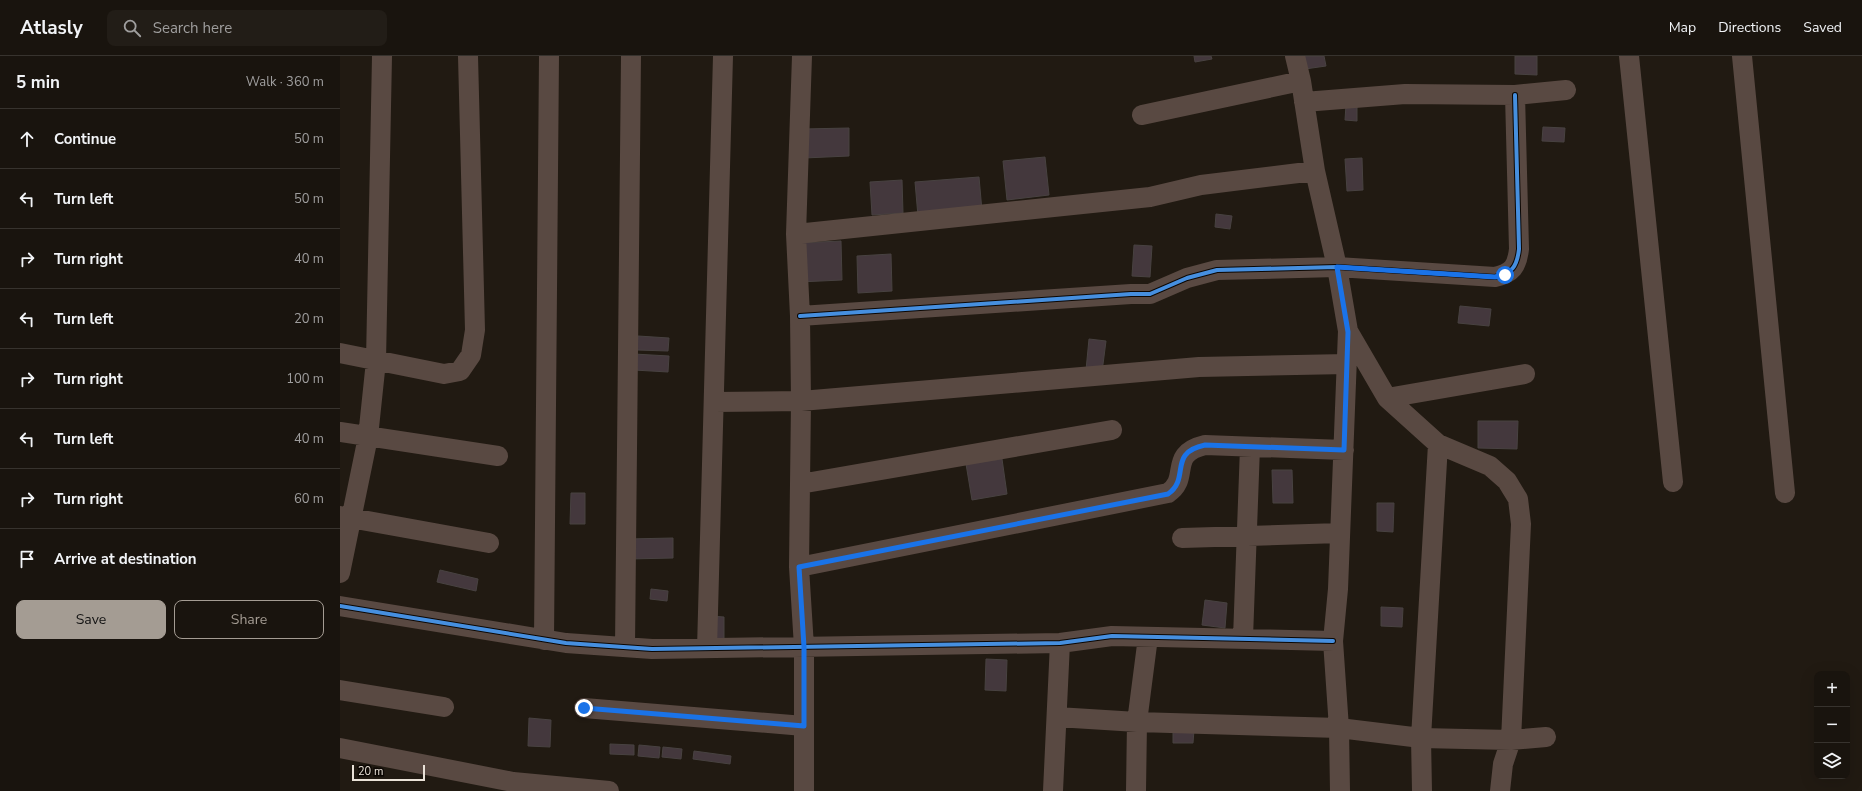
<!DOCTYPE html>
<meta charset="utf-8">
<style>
:root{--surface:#19140e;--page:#221d17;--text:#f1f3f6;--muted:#9f9e9e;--line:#37332e;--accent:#a49c93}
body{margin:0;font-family:"Nunito Sans",sans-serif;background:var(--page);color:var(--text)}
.controls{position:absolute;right:12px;bottom:12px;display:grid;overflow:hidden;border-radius:8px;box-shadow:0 4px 16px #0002}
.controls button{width:36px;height:36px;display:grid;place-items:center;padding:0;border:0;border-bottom:1px solid var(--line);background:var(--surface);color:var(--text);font:20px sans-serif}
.scale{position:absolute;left:12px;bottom:10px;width:73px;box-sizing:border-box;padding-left:4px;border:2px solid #eae2d8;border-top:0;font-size:11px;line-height:14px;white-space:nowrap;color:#eae2d8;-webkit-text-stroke:3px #0c0703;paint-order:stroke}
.stop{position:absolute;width:12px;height:12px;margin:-9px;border:3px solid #1a73e8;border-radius:50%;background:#fff}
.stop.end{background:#1a73e8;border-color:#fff;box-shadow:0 1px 4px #0008}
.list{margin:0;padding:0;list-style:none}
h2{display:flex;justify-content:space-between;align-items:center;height:52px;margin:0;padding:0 16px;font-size:17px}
h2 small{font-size:13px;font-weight:400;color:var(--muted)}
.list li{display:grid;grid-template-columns:26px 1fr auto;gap:12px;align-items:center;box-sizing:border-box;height:60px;padding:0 16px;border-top:1px solid var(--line)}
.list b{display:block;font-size:15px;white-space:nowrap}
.list em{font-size:13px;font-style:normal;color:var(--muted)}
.actions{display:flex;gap:8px;padding:12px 16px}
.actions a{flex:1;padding:9px 0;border:1px solid var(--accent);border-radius:8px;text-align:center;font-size:14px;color:var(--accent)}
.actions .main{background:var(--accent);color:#111}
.icon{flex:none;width:22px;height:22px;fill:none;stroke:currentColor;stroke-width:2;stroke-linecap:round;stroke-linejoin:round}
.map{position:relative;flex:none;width:1522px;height:735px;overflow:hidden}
header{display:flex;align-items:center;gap:24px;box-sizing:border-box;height:56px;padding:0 20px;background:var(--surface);border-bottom:1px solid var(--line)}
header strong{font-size:19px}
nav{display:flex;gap:22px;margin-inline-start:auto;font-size:14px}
.search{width:280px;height:36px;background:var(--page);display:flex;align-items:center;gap:10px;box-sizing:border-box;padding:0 14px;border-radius:8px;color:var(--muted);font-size:15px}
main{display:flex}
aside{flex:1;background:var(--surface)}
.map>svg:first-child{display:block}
</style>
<header>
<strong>Atlasly</strong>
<div class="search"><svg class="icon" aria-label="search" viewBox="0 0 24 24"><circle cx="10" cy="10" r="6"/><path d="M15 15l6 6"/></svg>Search here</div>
<nav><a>Map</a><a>Directions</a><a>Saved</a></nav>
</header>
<main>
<aside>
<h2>5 min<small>Walk · 360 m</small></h2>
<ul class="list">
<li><svg class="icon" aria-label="ahead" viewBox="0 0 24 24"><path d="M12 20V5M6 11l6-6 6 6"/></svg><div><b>Continue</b></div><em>50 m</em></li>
<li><svg class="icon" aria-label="left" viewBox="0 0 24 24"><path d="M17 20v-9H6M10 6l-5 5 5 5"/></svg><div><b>Turn left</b></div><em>50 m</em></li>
<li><svg class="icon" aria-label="right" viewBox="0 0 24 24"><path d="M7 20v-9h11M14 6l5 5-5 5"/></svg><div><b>Turn right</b></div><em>40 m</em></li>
<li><svg class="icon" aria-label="left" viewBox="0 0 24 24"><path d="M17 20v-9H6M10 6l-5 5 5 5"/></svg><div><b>Turn left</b></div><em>20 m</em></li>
<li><svg class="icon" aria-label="right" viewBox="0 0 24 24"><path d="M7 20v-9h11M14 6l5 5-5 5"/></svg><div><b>Turn right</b></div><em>100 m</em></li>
<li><svg class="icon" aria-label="left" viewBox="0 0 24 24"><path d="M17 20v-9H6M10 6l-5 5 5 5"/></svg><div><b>Turn left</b></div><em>40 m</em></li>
<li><svg class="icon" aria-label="right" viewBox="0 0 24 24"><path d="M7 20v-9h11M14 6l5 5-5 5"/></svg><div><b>Turn right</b></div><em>60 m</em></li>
<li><svg class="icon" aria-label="arrive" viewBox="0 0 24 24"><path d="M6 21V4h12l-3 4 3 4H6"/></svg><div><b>Arrive at destination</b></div></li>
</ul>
<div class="actions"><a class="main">Save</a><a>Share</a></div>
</aside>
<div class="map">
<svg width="1522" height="735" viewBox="0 0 1522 735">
<rect width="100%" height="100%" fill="#211a12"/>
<path fill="#44383d" stroke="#484241" d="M 854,0 L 871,0 L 872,3 L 855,6 Z
M 963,0 L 984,0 L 986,10 L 965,13 Z
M 1175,0 L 1197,0 L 1197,19 L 1175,18 Z
M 1006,49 L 1017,50 L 1017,65 L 1005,64 Z
M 1203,71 L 1225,72 L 1224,86 L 1202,85 Z
M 509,72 L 509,100 L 464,102 L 463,73 Z
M 705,101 L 709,139 L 667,144 L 663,105 Z
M 1022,102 L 1023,134 L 1007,135 L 1005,103 Z
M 639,121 L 642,155 L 578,160 L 575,126 Z
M 562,124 L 563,157 L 532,159 L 530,126 Z
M 876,158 L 892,160 L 890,173 L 875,171 Z
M 501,185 L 502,224 L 459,226 L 457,187 Z
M 794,189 L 812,190 L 810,221 L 792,220 Z
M 551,198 L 552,235 L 518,237 L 517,200 Z
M 1120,250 L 1151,253 L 1149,270 L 1118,267 Z
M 298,280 L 329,282 L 328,295 L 297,294 Z
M 749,283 L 766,285 L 762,316 L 746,314 Z
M 294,298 L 329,300 L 328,316 L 294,314 Z
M 1138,365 L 1178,365 L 1177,393 L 1138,392 Z
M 662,403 L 667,438 L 632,444 L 626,408 Z
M 932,414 L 952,414 L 953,447 L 933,447 Z
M 231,437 L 245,437 L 245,468 L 230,468 Z
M 1037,447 L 1054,447 L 1053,476 L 1037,475 Z
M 333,482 L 333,502 L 289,503 L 288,483 Z
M 100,514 L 138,523 L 136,535 L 97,526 Z
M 311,533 L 328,535 L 327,545 L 310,543 Z
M 865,544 L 887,547 L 885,572 L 862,569 Z
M 1041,551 L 1063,552 L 1062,571 L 1041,570 Z
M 370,560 L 384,561 L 384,585 L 369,585 Z
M 646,603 L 667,604 L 666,635 L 645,634 Z
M 189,662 L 211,664 L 210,691 L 188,690 Z
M 833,673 L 854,674 L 853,687 L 833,687 Z
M 270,688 L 294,689 L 294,699 L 270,698 Z
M 299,689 L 320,691 L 319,702 L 298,700 Z
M 323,691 L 342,693 L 341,703 L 322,701 Z
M 354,695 L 391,700 L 390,708 L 353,703 Z"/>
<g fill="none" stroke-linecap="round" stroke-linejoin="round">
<path stroke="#594942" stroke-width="20" d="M 462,0 L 456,178 L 460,260 L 461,345 L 459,511 L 464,591 L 464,735
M 955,0 L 961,25 L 975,115 L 997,211 L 1008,275 L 998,533 L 993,585 L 999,672 L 1000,735
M 1289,0 L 1333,426
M 1402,0 L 1445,437
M 964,46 L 1065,38 L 1175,39 L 1226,34
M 802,59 L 961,25
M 456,178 L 810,141 L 861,129 L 975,115
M 460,260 L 791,238 L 810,238 L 847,222 L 877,214 L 997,211 L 1155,221 C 1172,217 1177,211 1179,193 L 1175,39
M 1008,275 L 1047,342 L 1098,388 L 1150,410 L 1167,425 L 1178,443 L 1181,468 L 1171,684 L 1163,708 L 1160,735
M 0,297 L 104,318 L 120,315 L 131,299 L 135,274 L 128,0
M 1047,342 L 1185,318
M 374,346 L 461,345 L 859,311 L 1007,308
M 0,376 L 158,400
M 460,428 L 772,374
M 0,460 L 149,487
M 842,482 L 1000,477
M 459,511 L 828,437 C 851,422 827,398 865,389 L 1004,394
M 0,517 L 28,381 L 36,305 L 42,0
M 0,550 L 226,587 L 312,593 L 720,587 L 772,580 L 993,585
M 903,582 L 910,391
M 204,584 L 209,0
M 285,591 L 291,0
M 367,593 L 383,0
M 0,634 L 104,651
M 244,652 L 464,670
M 717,661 L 797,666 L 999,672 L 1081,682 L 1171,684 L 1206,681
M 0,692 L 173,726 L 269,735
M 713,735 L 720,587
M 796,735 L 797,666 L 808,581
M 1082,735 L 1081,682 L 1098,388"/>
<g stroke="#0c0703" stroke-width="6">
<path id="cycleway" d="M 460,260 L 791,238 L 810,238 L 847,222 L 877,214 L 997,211 L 1155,221 C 1172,217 1177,211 1179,193 L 1175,39
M 0,550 L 226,587 L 312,593 L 720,587 L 772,580 L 993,585"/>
</g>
<use href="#cycleway" stroke="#468fdf" stroke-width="4"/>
</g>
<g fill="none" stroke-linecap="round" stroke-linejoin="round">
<path stroke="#1a73e8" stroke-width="5" d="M 244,652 L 464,670 L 464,591 L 459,511 L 828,438 C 851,422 827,397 865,389 L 1004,394 L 1008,276 L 997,211 L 1155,221 L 1165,219"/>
</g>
</svg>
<div class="controls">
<button>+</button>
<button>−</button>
<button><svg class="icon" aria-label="layers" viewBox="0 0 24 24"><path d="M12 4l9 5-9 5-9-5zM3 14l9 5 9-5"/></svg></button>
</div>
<div class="scale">20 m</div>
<div class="stop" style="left:1165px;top:219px"></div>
<div class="stop end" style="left:244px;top:652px"></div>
</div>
</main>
